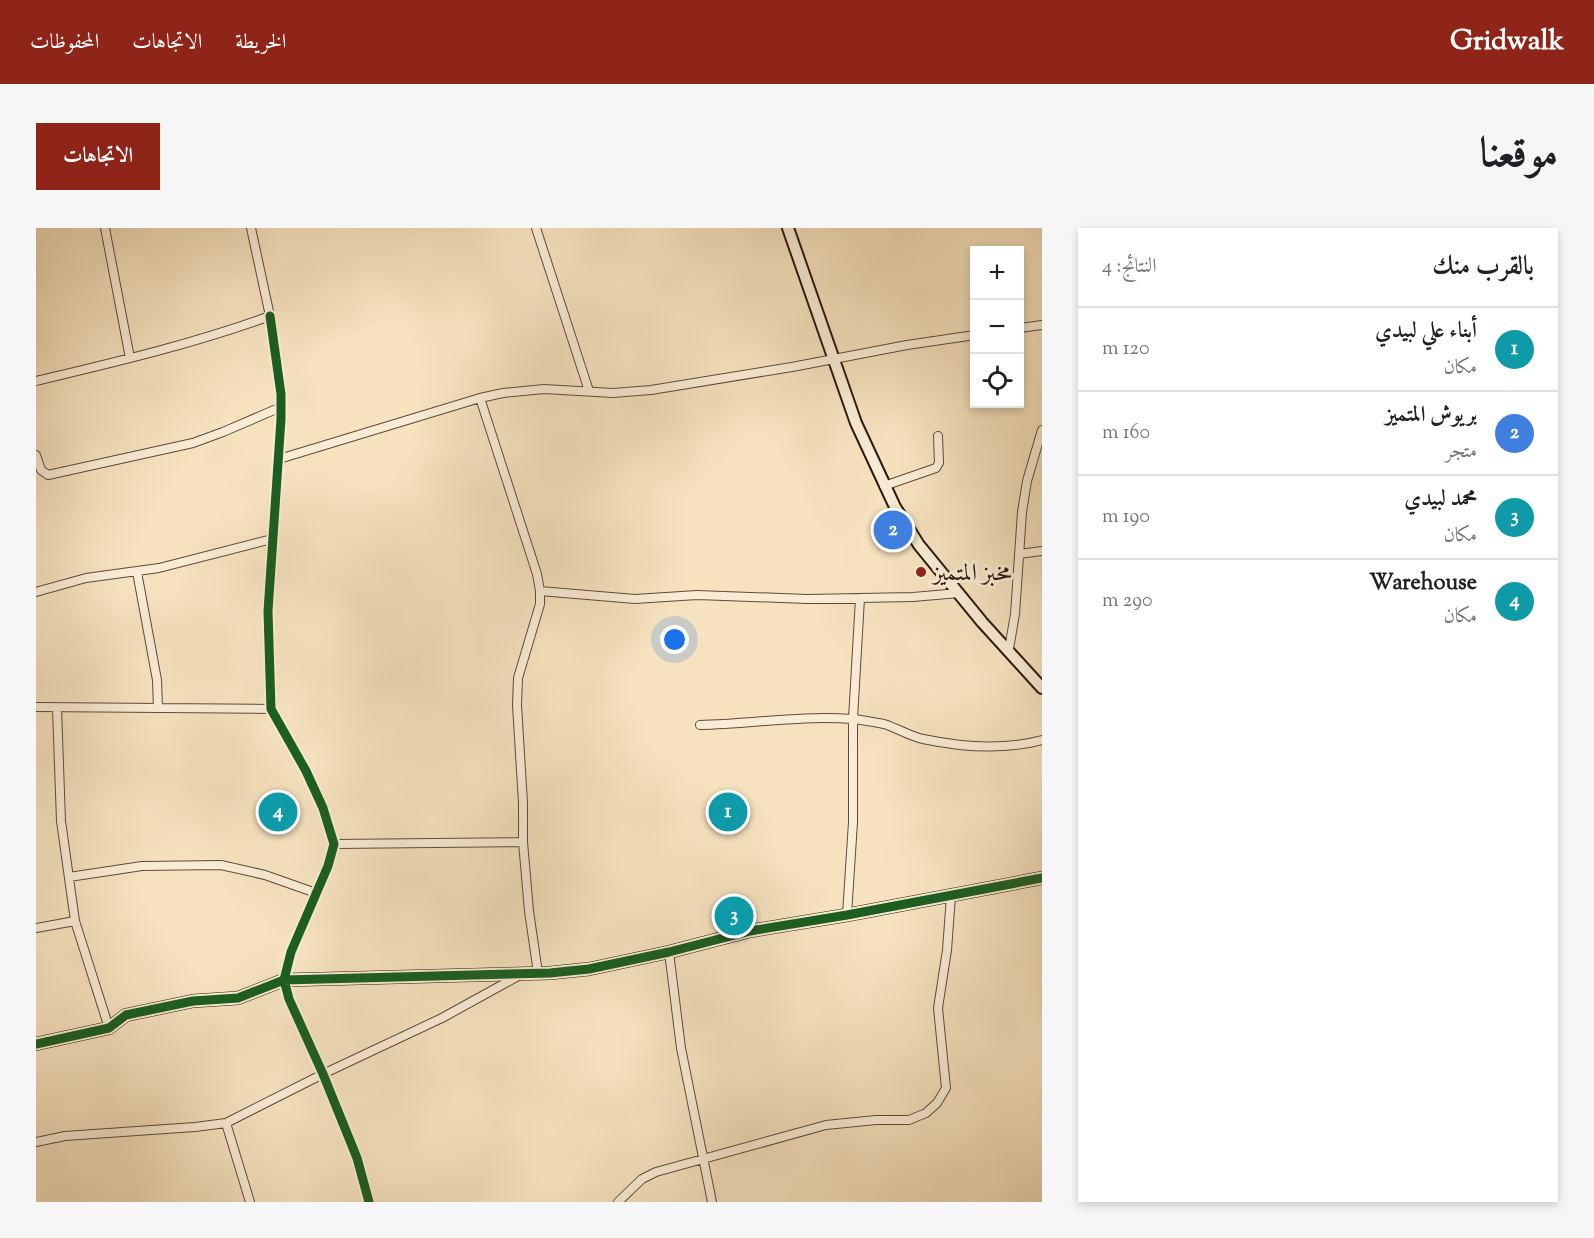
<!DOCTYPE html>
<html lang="ar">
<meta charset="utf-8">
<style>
:root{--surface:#fff;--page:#f6f6f6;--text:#202124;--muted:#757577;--line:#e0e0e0;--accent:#8f2418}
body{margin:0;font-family:"Sorts Mill Goudy",Amiri,serif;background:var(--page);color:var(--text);direction:rtl}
.controls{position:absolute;right:18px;top:18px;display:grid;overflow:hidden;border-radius:0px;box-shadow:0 3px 9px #0003}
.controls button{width:54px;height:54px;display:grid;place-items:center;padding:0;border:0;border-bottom:2px solid var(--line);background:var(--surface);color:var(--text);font:30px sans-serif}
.you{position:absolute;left:639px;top:412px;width:21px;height:21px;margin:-15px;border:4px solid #fff;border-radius:50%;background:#1a73e8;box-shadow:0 0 0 9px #1a73e833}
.badge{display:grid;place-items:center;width:39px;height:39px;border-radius:50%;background:var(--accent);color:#fff;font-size:20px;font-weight:700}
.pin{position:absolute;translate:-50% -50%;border:3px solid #fff;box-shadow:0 2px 6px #0006}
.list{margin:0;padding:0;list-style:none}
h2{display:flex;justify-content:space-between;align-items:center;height:78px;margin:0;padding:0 24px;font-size:26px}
h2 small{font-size:20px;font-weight:400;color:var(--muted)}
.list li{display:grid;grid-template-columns:39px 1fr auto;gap:18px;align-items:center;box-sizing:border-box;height:84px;padding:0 24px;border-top:2px solid var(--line)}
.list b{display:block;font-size:22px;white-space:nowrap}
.list p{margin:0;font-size:20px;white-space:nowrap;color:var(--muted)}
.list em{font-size:20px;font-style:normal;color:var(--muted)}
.icon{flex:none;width:33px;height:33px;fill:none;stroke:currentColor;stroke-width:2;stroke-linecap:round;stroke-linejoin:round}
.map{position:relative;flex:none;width:1006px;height:974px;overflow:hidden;direction:ltr;border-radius:0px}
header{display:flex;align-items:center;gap:36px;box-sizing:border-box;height:84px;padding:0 30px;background:var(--accent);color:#fff}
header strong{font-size:28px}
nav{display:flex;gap:33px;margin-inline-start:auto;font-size:21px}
.intro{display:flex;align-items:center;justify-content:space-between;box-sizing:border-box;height:144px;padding:0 36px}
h1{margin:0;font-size:42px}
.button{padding:15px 27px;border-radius:0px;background:var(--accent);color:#fff;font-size:21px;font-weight:700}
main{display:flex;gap:36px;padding:0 36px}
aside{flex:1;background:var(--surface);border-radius:0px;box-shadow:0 3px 9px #0003}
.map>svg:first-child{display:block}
</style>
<header>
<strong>Gridwalk</strong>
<nav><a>الخريطة</a><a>الاتجاهات</a><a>المحفوظات</a></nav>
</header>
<div class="intro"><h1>موقعنا</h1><a class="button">الاتجاهات</a></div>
<main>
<aside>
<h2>بالقرب منك<small>النتائج: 4</small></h2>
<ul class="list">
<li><span class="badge" style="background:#0f9aa8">1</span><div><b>أبناء علي لبيدي</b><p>مكان</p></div><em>120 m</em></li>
<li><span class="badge" style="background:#3f7fe0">2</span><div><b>بريوش المتميز</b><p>متجر</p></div><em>160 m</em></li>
<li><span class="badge" style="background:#0f9aa8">3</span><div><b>محمد لبيدي</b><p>مكان</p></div><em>190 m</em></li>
<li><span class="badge" style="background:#0f9aa8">4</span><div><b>Warehouse</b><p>مكان</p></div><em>290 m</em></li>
</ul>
</aside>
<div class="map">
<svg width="1006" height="974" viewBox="0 0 1006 974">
<rect width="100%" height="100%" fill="#f6e2bf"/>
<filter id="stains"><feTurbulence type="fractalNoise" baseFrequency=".00333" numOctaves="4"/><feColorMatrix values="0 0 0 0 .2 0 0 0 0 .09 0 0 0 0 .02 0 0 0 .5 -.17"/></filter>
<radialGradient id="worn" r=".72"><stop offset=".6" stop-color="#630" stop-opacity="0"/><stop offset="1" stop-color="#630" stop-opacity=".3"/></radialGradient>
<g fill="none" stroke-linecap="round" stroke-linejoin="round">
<g stroke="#5f4a3a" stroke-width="10">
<path id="street" d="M 69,0 L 94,130
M 500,0 L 553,163
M 234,88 L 245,166 L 245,191 L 232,383 L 235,481 L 270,543 L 287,580 L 298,616 L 292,638 L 255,724 L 248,752 L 253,771 L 287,846 L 321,930 L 333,974
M 984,100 L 1006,97
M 0,153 C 80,134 157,116 234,88 L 215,0
M 444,170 L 501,346 L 504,363 L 504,376 L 482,450 L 481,477 L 487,575 L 487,614 L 493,683 L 502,745
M 0,227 L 5,242 L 12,247 L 157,215 L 187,204 L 245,179
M 243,231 L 444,170 L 467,165 L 508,161 L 577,165 L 615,162 L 756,139 L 871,117 L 939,107
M 848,258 L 900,240 L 903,235 L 902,208
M 983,326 L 1006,323
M 101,344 L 121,452 L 122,480
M 504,363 L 599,371 L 661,367 L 771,371 L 877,369 L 923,365
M 0,364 L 50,350 L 123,340 L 236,311
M 973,421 L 979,386 L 986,284 L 991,253 L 1006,202
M 0,479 L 235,481
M 21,480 L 25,593 L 39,693 L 73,800
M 664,497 C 715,496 765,487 816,491 C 826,492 838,494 848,496 C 861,500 873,508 887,511 C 925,519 969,522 1006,512
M 298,616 L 487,614
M 33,649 L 106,638 L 185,637 L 229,647 L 280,665
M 811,687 L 817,594 L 817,491 L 824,370
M 0,700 L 39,693
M 633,724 L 645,820 L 676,974
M 190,895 L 214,974
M 0,914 L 29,908 L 159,899 L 190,895 L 287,846 L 406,790 L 484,747
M 582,974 L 606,951 L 620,944 L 790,897 L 840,892 L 873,892 L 890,885 L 901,875 L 910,860 L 902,780 L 911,722 L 915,668"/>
</g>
<g stroke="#2d180e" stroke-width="14">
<path id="secondary" d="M 752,0 L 820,195 L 859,279 L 883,317 L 946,394 L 1006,460
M 0,816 L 73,800 L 90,787 L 157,773 L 202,770 L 248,752 L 514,745 L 553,741 L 633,724 L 714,703 L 811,687 L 1006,650"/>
</g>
<use href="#street" stroke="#f9ecd5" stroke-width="8"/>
<use href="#secondary" stroke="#f9ecd5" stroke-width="10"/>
<g stroke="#f9ecd5" stroke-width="13">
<path id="cycleway" d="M 234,88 L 245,166 L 245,191 L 232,383 L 235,481 L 270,543 L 287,580 L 298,616 L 292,638 L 255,724 L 248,752 L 253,771 L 287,846 L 321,930 L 333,974
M 0,816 L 73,800 L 90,787 L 157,773 L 202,770 L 248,752 L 514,745 L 553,741 L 633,724 L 714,703 L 811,687 L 1006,650"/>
</g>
<use href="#cycleway" stroke="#1b5e20" stroke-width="9"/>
</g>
<circle fill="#8f2418" stroke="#f9ecd5" stroke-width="2" cx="885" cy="344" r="6"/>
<g text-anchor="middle" stroke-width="6" stroke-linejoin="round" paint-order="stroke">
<g font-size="24" fill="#2d180e" stroke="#f9ecd5" text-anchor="start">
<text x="897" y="352">مخبز المتميز</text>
</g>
</g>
<rect width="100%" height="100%" filter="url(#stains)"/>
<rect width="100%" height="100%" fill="url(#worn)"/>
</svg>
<div class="controls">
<button>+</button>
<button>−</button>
<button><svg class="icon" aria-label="locate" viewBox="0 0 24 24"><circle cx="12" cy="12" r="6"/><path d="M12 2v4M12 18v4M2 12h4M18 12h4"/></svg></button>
</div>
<div class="you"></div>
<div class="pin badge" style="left:692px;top:584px;background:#0f9aa8">1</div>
<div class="pin badge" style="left:857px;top:302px;background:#3f7fe0">2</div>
<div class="pin badge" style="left:698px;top:688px;background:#0f9aa8">3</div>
<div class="pin badge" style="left:242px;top:584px;background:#0f9aa8">4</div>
</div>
</main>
